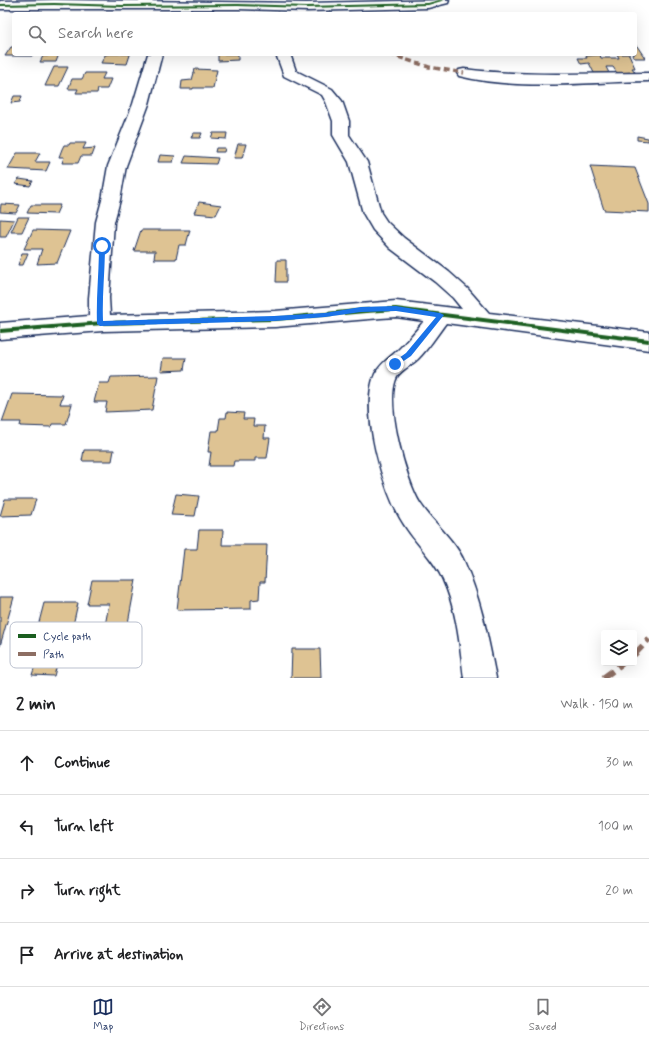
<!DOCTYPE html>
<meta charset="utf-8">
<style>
:root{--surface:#fff;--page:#f6f6f6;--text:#202124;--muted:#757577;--line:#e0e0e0;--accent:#1b2f5e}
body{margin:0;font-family:Mynerve,sans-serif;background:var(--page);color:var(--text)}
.controls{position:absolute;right:12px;bottom:12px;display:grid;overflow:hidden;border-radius:4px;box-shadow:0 4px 16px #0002}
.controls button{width:36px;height:36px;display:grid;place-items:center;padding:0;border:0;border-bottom:1px solid var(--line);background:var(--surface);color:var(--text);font:20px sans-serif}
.stop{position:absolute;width:12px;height:12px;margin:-9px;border:3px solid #1a73e8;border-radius:50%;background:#fff}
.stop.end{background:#1a73e8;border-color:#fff;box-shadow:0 1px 4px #0008}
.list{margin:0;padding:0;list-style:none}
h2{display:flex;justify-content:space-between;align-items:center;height:52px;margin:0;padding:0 16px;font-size:17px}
h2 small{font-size:13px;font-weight:400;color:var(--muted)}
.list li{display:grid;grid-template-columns:26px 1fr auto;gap:12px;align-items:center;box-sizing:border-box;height:64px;padding:0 16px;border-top:1px solid var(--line)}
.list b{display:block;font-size:15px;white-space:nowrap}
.list em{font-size:13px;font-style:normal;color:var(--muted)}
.icon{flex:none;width:22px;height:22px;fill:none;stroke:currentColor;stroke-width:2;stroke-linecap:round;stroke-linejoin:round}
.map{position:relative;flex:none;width:649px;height:678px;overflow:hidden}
.search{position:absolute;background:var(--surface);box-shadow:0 4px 16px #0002;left:12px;right:12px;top:12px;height:44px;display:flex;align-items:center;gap:10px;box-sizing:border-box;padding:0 14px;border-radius:4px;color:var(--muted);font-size:15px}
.sheet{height:308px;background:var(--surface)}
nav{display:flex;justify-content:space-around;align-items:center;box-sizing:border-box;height:56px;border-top:1px solid var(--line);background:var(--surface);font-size:11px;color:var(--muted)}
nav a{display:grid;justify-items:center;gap:2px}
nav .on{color:var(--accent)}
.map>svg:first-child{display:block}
</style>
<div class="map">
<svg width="649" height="678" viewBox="0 0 649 678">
<rect width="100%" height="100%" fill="#fff"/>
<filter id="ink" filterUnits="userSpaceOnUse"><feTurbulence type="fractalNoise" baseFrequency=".025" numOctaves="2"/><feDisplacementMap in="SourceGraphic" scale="8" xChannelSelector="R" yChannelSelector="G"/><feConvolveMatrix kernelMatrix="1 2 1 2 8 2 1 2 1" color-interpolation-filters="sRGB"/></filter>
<g filter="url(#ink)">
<path fill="#dec393" stroke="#1b2f5e" d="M 635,46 L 637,46 L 645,58 L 634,58 L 632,54 L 635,54 Z
M 11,47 L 14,47 L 14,54 L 33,54 L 32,56 L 5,56 Z
M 49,54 L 59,54 L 56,62 L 40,62 L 43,56 L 48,56 Z
M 109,54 L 130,54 L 130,55 L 127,64 L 101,63 L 105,55 Z
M 218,54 L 238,54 L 238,60 L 218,61 Z
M 617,54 L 629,54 L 635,68 L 632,68 L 635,72 L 617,73 L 613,67 L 606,67 L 609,73 L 594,73 L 589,63 L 581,64 L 578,58 L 587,58 L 586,56 L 600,55 L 601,58 L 619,58 Z
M 54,67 L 68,67 L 59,86 L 45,86 Z
M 195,69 L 217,70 L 213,88 L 193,88 L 193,89 L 181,89 L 182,81 L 192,80 Z
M 85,73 L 105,73 L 102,79 L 111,79 L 107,89 L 98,89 L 97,93 L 76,93 L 78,89 L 68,89 L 72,79 L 82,79 Z
M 14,96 L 22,96 L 20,102 L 11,103 Z
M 193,133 L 202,133 L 200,138 L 191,138 Z
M 213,133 L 227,133 L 226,139 L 211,138 Z
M 637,136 L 648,138 L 649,141 L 637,140 Z
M 70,143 L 86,143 L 83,149 L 95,148 L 92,156 L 81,156 L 78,163 L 62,163 L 64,157 L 59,157 L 62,149 L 64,145 L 69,145 Z
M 238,144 L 246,144 L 242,158 L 234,158 Z
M 216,148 L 225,148 L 224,152 L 215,152 Z
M 17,153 L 40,153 L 35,162 L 50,162 L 46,171 L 8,169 Z
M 160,155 L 175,156 L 173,162 L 158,162 Z
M 186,156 L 218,158 L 216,164 L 183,163 Z
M 590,166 L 635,168 L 649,204 L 649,212 L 604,210 Z
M 19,179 L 33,181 L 30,186 L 15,184 Z
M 199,202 L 221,205 L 216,215 L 194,213 Z
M 1,204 L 20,205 L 16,213 L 0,212 Z
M 31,205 L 60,205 L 56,214 L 27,213 Z
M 18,217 L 29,217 L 22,232 L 11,232 Z
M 0,219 L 14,220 L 6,237 L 0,237 Z
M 33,230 L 70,231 L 57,263 L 37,264 L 42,249 L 24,249 Z
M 141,230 L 190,230 L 186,245 L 179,245 L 176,259 L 154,259 L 155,251 L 134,251 Z
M 22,253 L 28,253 L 23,265 L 18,265 Z
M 277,260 L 286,260 L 286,282 L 276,282 Z
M 163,358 L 186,358 L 184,370 L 161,371 Z
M 158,376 L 152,410 L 105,412 L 107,402 L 94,402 L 99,383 L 109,383 L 111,377 Z
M 12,394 L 63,395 L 60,404 L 72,404 L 66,424 L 52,424 L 51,427 L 20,426 L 21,422 L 2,422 Z
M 227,412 L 244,413 L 243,419 L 254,419 L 253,426 L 265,426 L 264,438 L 270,438 L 267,458 L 255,458 L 255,461 L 234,461 L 233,466 L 209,466 L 211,452 L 208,452 L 211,431 L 218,431 L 220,418 L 226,418 Z
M 84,450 L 114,450 L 112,461 L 82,461 Z
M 176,494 L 199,496 L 195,516 L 171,515 Z
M 5,499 L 36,499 L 31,515 L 0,516 Z
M 199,530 L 223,530 L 222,545 L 267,545 L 265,582 L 260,582 L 259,599 L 251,600 L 251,609 L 177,610 L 184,549 L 197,549 Z
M 92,580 L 136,580 L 121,661 L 67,661 L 74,631 L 104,631 L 109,604 L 87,604 Z
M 0,597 L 14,597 L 0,646 Z
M 44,603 L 78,603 L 67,652 L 31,653 Z
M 292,649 L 320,649 L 321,678 L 291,678 Z
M 38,656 L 59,657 L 54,676 L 32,675 Z"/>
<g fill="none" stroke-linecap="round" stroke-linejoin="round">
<g stroke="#1b2f5e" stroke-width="3">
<path id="minor" d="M 54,0 L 307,3 L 449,0 L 448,3 L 428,8 L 307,11 L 238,9 L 0,9 L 0,1 Z
M 148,54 L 162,54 L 149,104 L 126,166 L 120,200 L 114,222 L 109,298 L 110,315 L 275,311 L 396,301 L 462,309 L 453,298 L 435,282 L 390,248 L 373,230 L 363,213 L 349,162 L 333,135 L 333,121 L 326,102 L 322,95 L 284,76 L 276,54 L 290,54 L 296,71 L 332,89 L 342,101 L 349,121 L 349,135 L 367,162 L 381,213 L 387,222 L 404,238 L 449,272 L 467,288 L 489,313 L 649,332 L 649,350 L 446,323 C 437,335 428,349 418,359 C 412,365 401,370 397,377 C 384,402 406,480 420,503 C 433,523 454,539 464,561 C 481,599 488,638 496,678 L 464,678 C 460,646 457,610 443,580 C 434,559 415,543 403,523 C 383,492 359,409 375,374 C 382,361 393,356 402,346 C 410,338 417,329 424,321 L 396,317 L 381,318 L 275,327 L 103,331 L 0,339 L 0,323 L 89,316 L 89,298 L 96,222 L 102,200 L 108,166 L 133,104 Z
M 464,69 C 526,77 587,73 649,73 L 649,81 C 588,82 518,91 459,76 L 457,73 L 459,70 Z"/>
</g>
<use href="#minor" fill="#fff" fill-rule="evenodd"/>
<path stroke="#8d6e63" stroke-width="3.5" stroke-dasharray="6 3.5" stroke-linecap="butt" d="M 389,54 L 429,67 L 464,73"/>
<path stroke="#8d6e63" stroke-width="6" stroke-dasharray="12 6" stroke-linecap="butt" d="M 634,655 L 649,639
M 603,678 L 623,663"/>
<g stroke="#fff" stroke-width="2">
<path id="cycleway" d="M 439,0 L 445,0 L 428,5 L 307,8 L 238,6 L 122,7 L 54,5 L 0,6 L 0,4 L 54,3 L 122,5 L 238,4 L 307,6 L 428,3 Z
M 396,307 L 649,339 L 649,343 L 396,311 L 366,313 L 275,321 L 103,325 L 0,333 L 0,329 L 103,321 L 275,317 L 366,308 Z"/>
</g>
<use href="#cycleway" fill="#1b5e20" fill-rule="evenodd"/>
</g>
</g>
<path fill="#1a73e8" d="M 102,244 L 105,246 C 105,271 102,296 103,321 L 274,316 L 325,313 L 361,307 L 396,306 L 440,313 L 444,315 L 411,356 L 395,367 L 392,366 L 392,363 L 406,353 L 436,317 L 396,311 L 361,312 L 325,317 L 274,321 L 100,326 L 97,324 C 96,297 99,273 99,246 Z"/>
<rect x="10" y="622" width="132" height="46" rx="6" fill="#fff" stroke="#bbc1cf" stroke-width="1"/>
<rect x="18" y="634" width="18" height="4" fill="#1b5e20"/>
<rect x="18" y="652" width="18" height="4" fill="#8d6e63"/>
<g font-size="11" fill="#1b2f5e">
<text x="43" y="640">Cycle path</text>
<text x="43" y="658">Path</text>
</g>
</svg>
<div class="controls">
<button><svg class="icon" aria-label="layers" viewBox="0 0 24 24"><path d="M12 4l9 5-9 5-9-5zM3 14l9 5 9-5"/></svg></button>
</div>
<div class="stop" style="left:102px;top:246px"></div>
<div class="stop end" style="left:395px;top:364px"></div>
<div class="search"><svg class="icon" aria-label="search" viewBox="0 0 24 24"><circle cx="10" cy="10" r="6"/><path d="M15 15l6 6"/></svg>Search here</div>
</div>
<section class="sheet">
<h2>2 min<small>Walk · 150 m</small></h2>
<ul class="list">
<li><svg class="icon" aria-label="ahead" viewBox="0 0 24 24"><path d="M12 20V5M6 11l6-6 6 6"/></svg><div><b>Continue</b></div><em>30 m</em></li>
<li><svg class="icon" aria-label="left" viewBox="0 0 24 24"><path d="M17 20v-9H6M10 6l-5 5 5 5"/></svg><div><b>Turn left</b></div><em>100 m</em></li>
<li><svg class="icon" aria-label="right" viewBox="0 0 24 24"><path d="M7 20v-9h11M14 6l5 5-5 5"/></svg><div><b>Turn right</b></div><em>20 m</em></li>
<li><svg class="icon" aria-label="arrive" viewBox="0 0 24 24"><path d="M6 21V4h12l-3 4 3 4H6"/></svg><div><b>Arrive at destination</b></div></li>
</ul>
</section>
<nav>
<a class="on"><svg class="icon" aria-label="map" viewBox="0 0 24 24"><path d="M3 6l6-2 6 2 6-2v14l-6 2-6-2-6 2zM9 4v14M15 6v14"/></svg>Map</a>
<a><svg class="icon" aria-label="directions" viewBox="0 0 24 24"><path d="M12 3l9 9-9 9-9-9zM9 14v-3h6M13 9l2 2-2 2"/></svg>Directions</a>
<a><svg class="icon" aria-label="saved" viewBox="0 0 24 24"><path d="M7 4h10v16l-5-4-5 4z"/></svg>Saved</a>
</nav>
